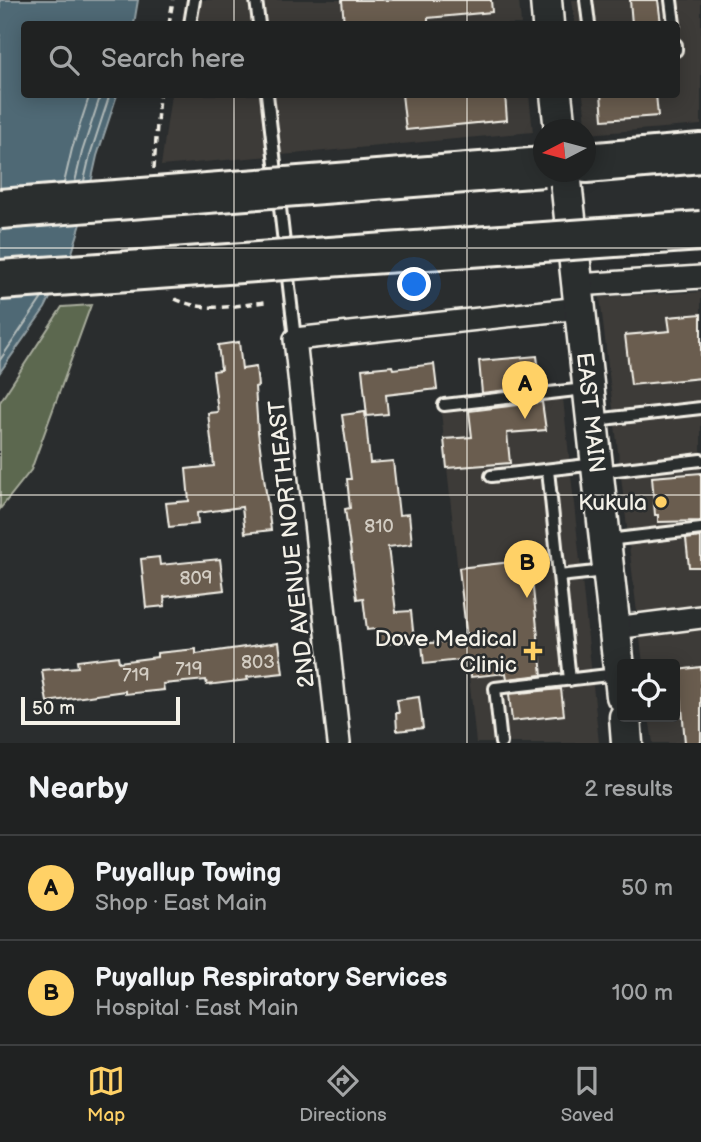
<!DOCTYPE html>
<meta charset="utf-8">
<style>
:root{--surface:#202222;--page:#2d2f2f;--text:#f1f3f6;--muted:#a2a4a5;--line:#3d3f40;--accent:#ffd166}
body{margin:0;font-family:"Balsamiq Sans",sans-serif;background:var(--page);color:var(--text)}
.controls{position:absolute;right:21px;bottom:21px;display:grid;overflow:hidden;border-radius:7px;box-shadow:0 4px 18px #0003}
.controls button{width:63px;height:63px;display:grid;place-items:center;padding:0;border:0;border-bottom:2px solid var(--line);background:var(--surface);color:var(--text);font:35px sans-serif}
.compass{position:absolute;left:533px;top:119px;width:63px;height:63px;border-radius:50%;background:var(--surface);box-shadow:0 4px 18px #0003;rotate:264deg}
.scale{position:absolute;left:21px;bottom:18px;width:159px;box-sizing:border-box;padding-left:7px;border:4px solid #f4f1e8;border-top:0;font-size:19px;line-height:24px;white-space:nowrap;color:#f4f1e8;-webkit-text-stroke:5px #2a2d2e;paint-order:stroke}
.you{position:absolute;left:415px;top:285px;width:24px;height:24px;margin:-18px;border:5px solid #fff;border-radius:50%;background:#1a73e8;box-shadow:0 0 0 10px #1a73e833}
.badge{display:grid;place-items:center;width:46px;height:46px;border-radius:50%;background:var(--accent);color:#111;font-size:23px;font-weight:700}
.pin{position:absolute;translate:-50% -58px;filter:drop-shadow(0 2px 4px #0008)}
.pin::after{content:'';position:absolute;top:37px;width:24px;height:21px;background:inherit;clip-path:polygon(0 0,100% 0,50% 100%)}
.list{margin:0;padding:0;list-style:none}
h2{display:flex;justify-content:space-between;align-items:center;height:91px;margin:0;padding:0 28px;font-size:30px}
h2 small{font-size:23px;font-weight:400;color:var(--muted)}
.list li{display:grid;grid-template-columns:46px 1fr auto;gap:21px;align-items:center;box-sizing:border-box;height:105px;padding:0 28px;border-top:2px solid var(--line)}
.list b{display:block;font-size:26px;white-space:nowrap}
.list p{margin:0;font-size:23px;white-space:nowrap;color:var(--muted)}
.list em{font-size:23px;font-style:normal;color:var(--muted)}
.icon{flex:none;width:38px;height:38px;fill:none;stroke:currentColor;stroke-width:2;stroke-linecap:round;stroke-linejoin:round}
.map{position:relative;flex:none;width:701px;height:743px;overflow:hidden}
.search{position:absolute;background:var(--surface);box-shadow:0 4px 18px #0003;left:21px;right:21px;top:21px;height:77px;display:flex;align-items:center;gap:18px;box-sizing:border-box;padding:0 24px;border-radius:7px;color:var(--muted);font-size:26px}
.sheet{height:301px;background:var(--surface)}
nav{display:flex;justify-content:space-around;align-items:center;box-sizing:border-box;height:98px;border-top:2px solid var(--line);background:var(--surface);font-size:19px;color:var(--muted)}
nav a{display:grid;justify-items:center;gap:4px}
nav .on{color:var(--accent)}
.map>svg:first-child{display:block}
</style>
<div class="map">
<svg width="701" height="743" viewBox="0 0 701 743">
<rect width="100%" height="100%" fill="#2a2d2e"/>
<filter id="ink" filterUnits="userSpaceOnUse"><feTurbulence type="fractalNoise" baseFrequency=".0143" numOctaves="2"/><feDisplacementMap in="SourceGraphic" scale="14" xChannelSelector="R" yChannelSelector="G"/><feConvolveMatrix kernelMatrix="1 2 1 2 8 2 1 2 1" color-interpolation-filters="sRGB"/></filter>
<g filter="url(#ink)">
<path fill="#3d3b38" d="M 185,0 L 519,0 L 521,24 L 181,24 Z
M 572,0 L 701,0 L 701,125 L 587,134 L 583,95 L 676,94 L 676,24 L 575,24 Z
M 171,95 L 529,95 L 533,132 L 161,166 Z
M 701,292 L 701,743 L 653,743 L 649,717 L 675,717 L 675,664 L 643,664 L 600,297 Z
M 562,389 L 599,743 L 476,743 L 440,402 Z"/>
<path fill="#5b6850" stroke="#a8ac9c" stroke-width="2" d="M 91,305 L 31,470 L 0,509 L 0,402 L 62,307 Z"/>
<path fill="#506975" stroke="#929fa3" stroke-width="2" d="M 0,0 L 138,0 L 134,24 L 24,24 L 24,94 L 117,95 L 97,156 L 84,214 L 71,256 L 45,308 L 0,372 Z"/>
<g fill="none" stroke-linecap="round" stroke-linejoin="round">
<path stroke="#b2bbba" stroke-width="2" d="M 84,181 L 90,155 L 110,94
M 75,182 L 82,152 L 101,94
M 64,183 L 72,149 L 90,94
M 0,360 L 42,298"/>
</g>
<path fill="#6a5d50" stroke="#f4f1e8" stroke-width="2" d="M 342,0 L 491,0 L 492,12 L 428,18 L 428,24 L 344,24 Z
M 630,0 L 658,0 L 661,24 L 632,24 Z
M 402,94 L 505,94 L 507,120 L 406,130 Z
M 601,94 L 656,94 L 658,116 L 603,120 Z
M 701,314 L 701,378 L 631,385 L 625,335 L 670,331 L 668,317 Z
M 239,342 L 242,369 L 256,367 L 258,386 L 255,387 L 258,432 L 271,530 L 245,533 L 242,507 L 197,513 L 198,524 L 169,527 L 166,503 L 189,501 L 186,469 L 214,466 L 208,413 L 218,412 L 213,371 L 221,370 L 218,345 Z
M 537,356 L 541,386 L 482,393 L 479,361 Z
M 434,364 L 437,389 L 386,395 L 388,414 L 367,416 L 362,369 L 392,366 L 393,369 Z
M 542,402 L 546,430 L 507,433 L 510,463 L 447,468 L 444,439 L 472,437 L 469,411 Z
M 365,412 L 370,463 L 393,461 L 399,515 L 409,514 L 412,544 L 388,547 L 396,612 L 411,611 L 414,640 L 377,645 L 375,629 L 367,630 L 363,598 L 357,599 L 345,509 L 350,508 L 347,479 L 351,479 L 342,415 Z
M 701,473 L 701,521 L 658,522 L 658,515 L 655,515 L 652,477 Z
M 701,537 L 701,567 L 689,567 L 686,539 Z
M 159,557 L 160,565 L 220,559 L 224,590 L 164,597 L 165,606 L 146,608 L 141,559 Z
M 530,560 L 542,675 L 507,679 L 506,673 L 471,677 L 469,659 L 424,664 L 422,644 L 467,639 L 459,568 Z
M 279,642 L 283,673 L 247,677 L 248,680 L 207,685 L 206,680 L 163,684 L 164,690 L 125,694 L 125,691 L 47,702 L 45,691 L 42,670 L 78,667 L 77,661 L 118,656 L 119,662 L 157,657 L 157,653 L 196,649 L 196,654 Z
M 701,667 L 701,743 L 685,743 L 681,696 L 675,697 L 675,674 L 678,674 L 677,670 Z
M 561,689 L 564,715 L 512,721 L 509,694 Z
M 419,697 L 423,728 L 397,731 L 396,713 L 399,713 L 397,700 Z"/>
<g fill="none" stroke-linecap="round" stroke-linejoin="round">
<g stroke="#f4f1e8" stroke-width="16">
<path id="service" d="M 256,0 L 259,24
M 586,0 L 589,24
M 671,0 L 674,24
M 190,24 L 194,0
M 676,45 L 676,50
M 267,94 L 295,339
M 444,405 L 585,389
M 594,420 L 701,408
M 548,470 L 570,680
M 599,472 L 701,460
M 491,476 L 596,464
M 608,540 L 701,529
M 559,576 L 605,571
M 501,743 L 495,688 L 617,674"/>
</g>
<g stroke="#f4f1e8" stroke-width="26">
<path id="minor" d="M 577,285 L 701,277
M 615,628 L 701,617
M 339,743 L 295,339 L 580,308"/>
</g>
<g stroke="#f4f1e8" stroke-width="35">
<g id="secondary">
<path d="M 546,0 L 548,24"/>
<path d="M 556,94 L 560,130"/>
<path id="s1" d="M 565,172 L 622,696"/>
<path d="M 625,717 L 627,743"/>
</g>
</g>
<g stroke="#f4f1e8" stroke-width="44">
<path id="motorway" d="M 586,163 L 701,153"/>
</g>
<path stroke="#f4f1e8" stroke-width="3.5" stroke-dasharray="7 5" stroke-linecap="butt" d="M 169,24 L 173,0
M 154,169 L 159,94
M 175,299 C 207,313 232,306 265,302"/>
<use href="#service" stroke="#2a2d2e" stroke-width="10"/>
<use href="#minor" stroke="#2a2d2e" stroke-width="21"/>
<use href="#secondary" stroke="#2a2d2e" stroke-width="30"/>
<use href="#motorway" stroke="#2a2d2e" stroke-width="38"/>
<g stroke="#f4f1e8" stroke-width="44" stroke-linecap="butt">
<path id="motorway-bridge" d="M 0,209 L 544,167
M 0,280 L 701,231"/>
</g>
<use href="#motorway-bridge" stroke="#2a2d2e" stroke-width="38"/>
</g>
</g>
<path fill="none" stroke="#f4f1e8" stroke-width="2" stroke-opacity="0.55" d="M 234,0 L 234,24M 467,0 L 467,24M 234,94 L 234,743M 467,94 L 467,743M 0,248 L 701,248M 0,495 L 701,495"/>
<g fill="#ffd166" stroke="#2a2d2e" stroke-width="2.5">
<circle cx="661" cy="502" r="7"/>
<path d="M529.5 640.5h7v7h7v7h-7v7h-7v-7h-7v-7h7z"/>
</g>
<g text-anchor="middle" stroke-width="5" stroke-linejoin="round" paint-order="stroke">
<g font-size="19" fill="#d2ccc2">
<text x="379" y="532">810</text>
<text x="196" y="584">809</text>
<text x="258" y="668">803</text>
<text x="189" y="675">719</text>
<text x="136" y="681">719</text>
</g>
<g font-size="23" fill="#f4f1e8" stroke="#2a2d2e">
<text dy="8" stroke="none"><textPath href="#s1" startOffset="242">EAST MAIN</textPath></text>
<text transform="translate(291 544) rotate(-96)" y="8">2ND AVENUE NORTHEAST</text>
</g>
<g font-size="23" fill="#f4f1e8" stroke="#2a2d2e" text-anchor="end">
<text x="647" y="510">Kukula</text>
<text x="517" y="646">Dove Medical<tspan x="517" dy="26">Clinic</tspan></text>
</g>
</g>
</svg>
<div class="controls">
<button><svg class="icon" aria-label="locate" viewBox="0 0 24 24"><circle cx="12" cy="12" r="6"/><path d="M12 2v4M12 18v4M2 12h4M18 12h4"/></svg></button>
</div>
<svg class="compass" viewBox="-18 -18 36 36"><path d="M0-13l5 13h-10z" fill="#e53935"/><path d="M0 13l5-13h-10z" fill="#a2a4a5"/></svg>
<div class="scale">50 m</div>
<div class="you"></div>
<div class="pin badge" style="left:525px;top:419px">A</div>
<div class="pin badge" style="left:527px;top:598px">B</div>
<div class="search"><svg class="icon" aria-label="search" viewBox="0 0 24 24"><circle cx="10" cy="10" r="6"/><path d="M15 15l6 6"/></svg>Search here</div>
</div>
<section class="sheet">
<h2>Nearby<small>2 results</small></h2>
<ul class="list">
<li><span class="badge">A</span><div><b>Puyallup Towing</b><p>Shop · East Main</p></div><em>50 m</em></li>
<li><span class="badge">B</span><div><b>Puyallup Respiratory Services</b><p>Hospital · East Main</p></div><em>100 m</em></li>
</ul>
</section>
<nav>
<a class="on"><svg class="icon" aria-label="map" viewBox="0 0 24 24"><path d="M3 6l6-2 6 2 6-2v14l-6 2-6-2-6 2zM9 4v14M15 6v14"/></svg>Map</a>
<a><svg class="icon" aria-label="directions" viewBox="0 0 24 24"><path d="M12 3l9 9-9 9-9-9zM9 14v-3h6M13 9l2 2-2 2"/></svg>Directions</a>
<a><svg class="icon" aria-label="saved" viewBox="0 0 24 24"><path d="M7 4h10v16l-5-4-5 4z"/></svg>Saved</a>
</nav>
